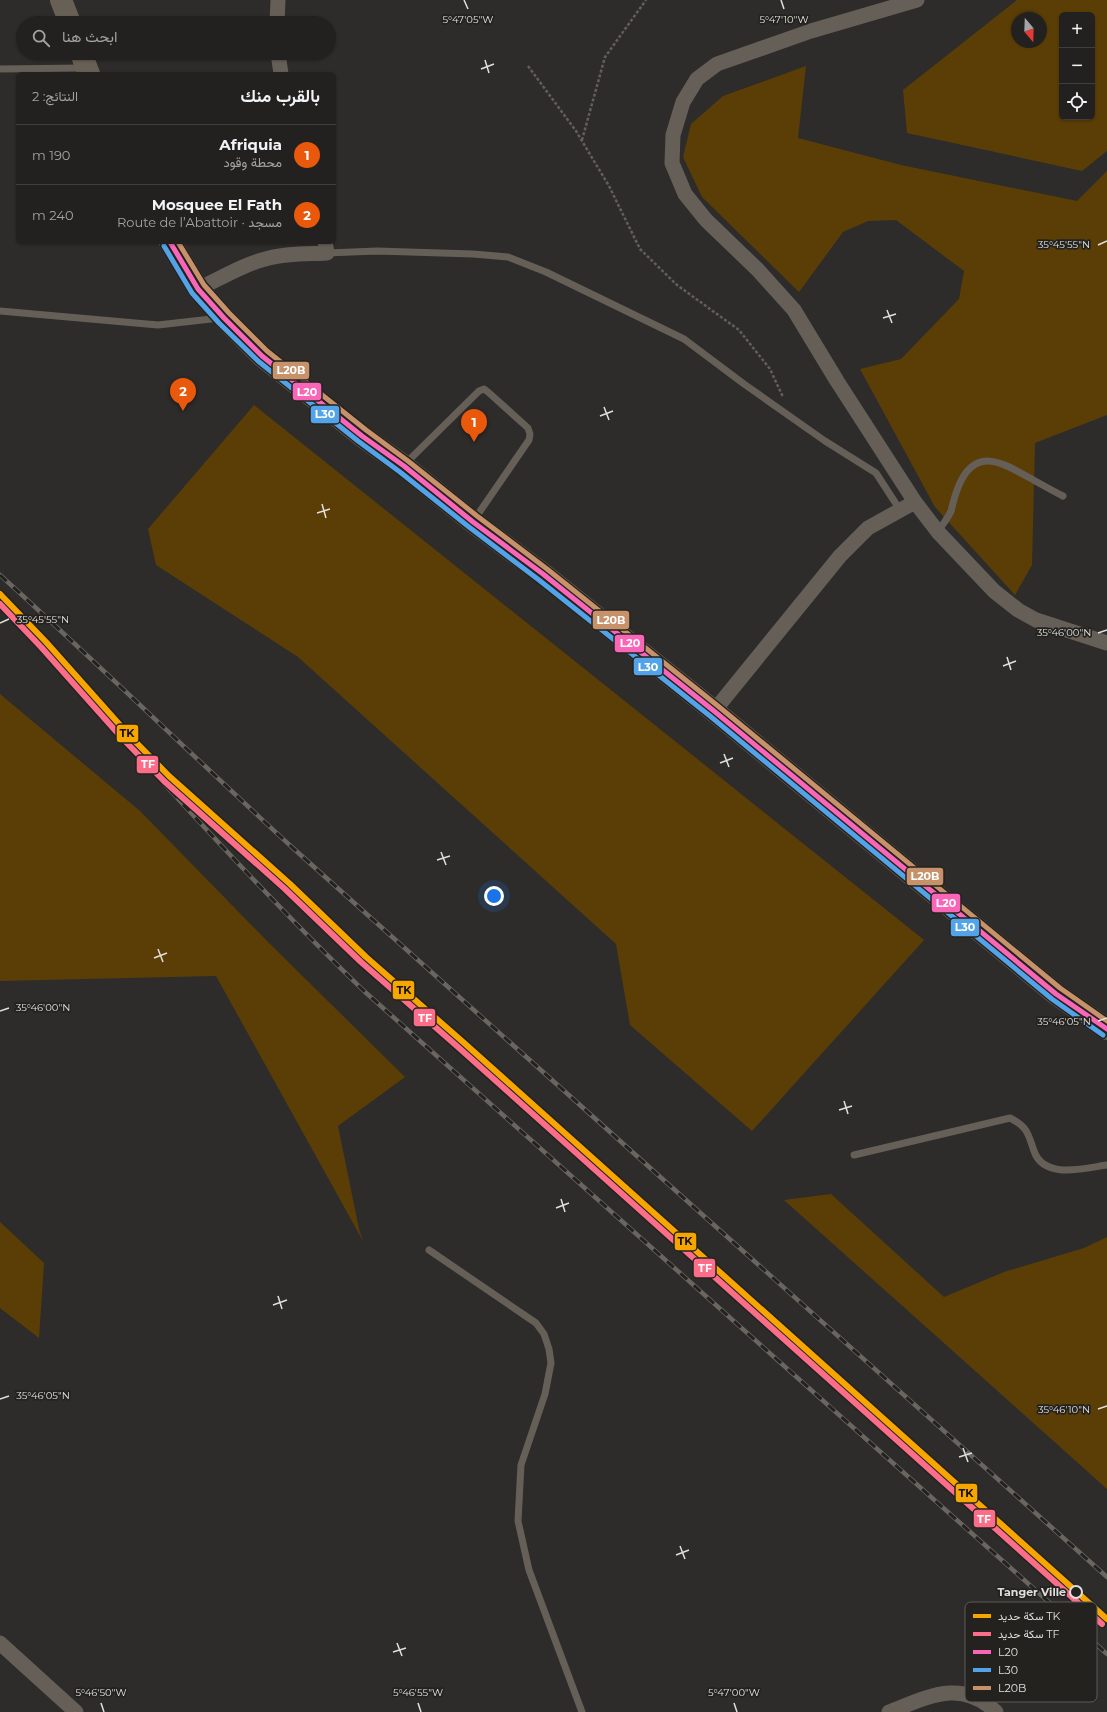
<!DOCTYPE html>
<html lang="ar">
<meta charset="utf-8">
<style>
:root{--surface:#222120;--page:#2a2929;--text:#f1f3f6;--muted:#a2a3a5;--line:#3f3e3e;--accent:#ea580c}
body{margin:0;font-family:Montserrat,Vazirmatn,sans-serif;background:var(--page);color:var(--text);direction:rtl}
.controls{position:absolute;right:12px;top:12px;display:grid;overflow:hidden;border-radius:6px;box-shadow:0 1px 3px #0004}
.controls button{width:36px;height:36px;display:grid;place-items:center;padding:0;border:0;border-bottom:1px solid var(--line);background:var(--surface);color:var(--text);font:20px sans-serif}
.compass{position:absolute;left:1011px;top:12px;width:36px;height:36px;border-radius:50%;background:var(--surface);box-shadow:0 1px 3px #0004;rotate:161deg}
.you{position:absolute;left:494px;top:896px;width:14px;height:14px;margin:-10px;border:3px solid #fff;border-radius:50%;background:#1a73e8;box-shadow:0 0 0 6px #1a73e833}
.badge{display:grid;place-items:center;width:26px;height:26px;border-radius:50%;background:var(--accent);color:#fff;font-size:13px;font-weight:700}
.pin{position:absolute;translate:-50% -33px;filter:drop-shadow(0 1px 2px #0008)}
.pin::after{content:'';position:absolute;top:21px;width:14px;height:12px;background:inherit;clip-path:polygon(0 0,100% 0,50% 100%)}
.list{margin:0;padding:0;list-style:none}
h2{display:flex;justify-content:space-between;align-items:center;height:52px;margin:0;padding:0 16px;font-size:17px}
h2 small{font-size:13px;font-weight:400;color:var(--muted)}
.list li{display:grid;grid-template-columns:26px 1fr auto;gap:12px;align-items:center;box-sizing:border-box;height:60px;padding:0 16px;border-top:1px solid var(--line)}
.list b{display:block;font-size:15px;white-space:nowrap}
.list p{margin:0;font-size:13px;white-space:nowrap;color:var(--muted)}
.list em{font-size:13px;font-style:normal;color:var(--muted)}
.icon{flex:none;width:22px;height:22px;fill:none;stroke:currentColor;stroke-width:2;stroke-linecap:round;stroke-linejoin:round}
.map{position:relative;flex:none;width:1107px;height:1712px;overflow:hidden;direction:ltr}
.search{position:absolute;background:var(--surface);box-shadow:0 1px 3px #0004;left:16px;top:16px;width:320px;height:44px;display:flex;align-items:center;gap:10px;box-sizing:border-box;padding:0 14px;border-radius:22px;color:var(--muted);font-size:15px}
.panel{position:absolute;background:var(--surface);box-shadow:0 1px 3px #0004;left:16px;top:72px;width:320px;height:172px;border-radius:6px;direction:rtl}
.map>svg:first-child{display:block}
</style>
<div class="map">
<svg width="1107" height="1712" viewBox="0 0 1107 1712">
<rect width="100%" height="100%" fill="#2d2c2a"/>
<path fill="#5b3e06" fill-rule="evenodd" d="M 1017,0 L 1107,0 L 1107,151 L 1082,171 L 907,133 L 903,90 ZM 1062,15 L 1092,15 L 1092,117 L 1062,117 ZM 1017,18 L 1041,18 L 1041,42 L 1017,42 Z
M 806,66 L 798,138 L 901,165 L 1077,201 L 1107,171 L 1107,415 L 1035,443 L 1032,565 L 1015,595 L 935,507 L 860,369 L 901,359 L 959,299 L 964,271 L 896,220 L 868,221 L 843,232 L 799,292 L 702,197 L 683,157 L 691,124 L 723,96 Z
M 254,405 L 924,940 L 752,1131 L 630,1025 L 616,944 L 298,657 L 156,565 L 148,529 Z
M 0,694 L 140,811 L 269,943 L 405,1077 L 338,1126 L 359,1229 L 363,1241 L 216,976 L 0,981 Z
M 831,1194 L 944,1297 L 1004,1272 L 1084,1248 L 1107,1237 L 1107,1489 L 784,1200 Z
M 0,1222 L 44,1263 L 39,1338 L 0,1308 Z"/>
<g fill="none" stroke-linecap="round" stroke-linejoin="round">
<path stroke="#635e59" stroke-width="2.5" stroke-dasharray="3 2" stroke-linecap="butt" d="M 528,66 L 576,131 L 609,186 L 640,249 L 677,285 L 739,330 L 770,369 L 783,397
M 582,140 L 605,57 L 646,0"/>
<path stroke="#655f58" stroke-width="7" d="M 0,69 L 84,68
M 327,253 L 377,251 L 473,254 L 508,257 L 546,272 L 684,339 L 744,384 L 825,441 L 876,473 L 900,510
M 0,311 L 158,325 L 220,318
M 405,464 L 479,391 L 484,389 L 488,392 L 528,428 L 530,434 L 529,440 L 474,520
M 938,532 C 942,525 948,518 951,511 C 954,500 956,489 962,479 C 979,448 1005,464 1028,477 C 1039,483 1051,490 1063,496
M 854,1155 L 1010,1118 C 1028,1127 1028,1134 1034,1151 C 1044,1180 1085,1168 1107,1165
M 429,1250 L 536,1323 L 544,1334 L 549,1349 L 551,1363 L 545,1394 L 521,1465 L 518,1521 L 529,1570 L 582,1712"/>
<path stroke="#655f58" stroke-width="15" d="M 917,0 L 811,31 L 717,64 L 697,79 L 683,102 L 673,135 L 672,163 L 685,194 L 706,220 L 758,270 L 794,310 L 837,381 L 915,502 L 938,532 L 994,591 L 1018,610 L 1036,620 L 1107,643
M 277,23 L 278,0
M 278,53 L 281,74
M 198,289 C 221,278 244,264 269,258 C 288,253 308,254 327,253 L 325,242
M 714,711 L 840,556 L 868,528 L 915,502
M 0,1643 L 76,1712
M 889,1712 C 928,1697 961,1678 996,1712"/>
<path stroke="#686054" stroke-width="22" d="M 61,0 L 70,23
M 81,53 L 89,74
M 170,242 L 198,289 L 224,318 L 262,356 L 362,436 L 404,466 L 473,522 L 543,574 L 714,711 L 1056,994 L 1107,1029"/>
<g stroke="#696660" stroke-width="4.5">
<path id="rail" d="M 0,575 C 99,665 195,758 294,849 L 1107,1577
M 0,606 C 121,734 236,868 364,991 L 1107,1654"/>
</g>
<use href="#rail" stroke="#24221f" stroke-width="3" stroke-dasharray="9" stroke-linecap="butt"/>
<g stroke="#24221f" stroke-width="8">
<path id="bus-1" d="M 170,242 L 198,289 L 224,318 L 262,356 L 362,436 L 404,466 L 473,522 L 543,574 L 714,711 L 1056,994 L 1107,1029"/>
</g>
<g stroke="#24221f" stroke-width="8">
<path id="bus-2" d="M 164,246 L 192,293 L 219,323 L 258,361 L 358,441 L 400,472 L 469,527 L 539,580 L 710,716 L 1052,999 L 1103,1035"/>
</g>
<g stroke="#24221f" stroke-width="8">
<path id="bus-3" d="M 178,242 L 204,285 L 229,313 L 267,351 L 366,430 L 408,461 L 477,516 L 547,569 L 718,706 L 1060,988 L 1107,1021"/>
</g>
<use href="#bus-1" stroke="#fa66b7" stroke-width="5"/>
<use href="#bus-2" stroke="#53a3e8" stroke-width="5"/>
<use href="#bus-3" stroke="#c7916a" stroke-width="5"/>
<g stroke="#24221f" stroke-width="9">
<path id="rail-1" d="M 0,594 L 46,642 L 127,733 L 169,776 L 290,884 L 366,957 L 463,1042 L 1107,1619"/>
</g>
<g stroke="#24221f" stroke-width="9">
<path id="rail-2" d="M 0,604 L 41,647 L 122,738 L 164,781 L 285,889 L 361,962 L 458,1047 L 1102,1624"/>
</g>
<use href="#rail-1" stroke="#f7a600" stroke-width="6"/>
<use href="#rail-2" stroke="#fb6d88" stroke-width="6"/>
</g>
<path fill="none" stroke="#e0dfdd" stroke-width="1.5" d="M 464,0 L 468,9M 781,0 L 784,9M 485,60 L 489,73M 481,69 L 494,64M 1098,245 L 1107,241M 887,310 L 892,323M 883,318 L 896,314M 604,407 L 609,420M 600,416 L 613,411M 322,504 L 326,518M 317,513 L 330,509M 0,623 L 9,619M 1098,633 L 1107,630M 1007,657 L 1011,670M 1003,666 L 1016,661M 724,754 L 729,767M 720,763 L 733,758M 441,852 L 446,865M 437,860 L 450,856M 158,949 L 163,962M 154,958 L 167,953M 0,1011 L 9,1008M 1098,1021 L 1107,1018M 844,1101 L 848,1114M 839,1110 L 852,1106M 561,1199 L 565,1212M 556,1208 L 569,1203M 278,1296 L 282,1309M 273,1305 L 287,1300M 0,1399 L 9,1396M 1098,1409 L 1107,1406M 963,1448 L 968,1462M 959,1457 L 972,1453M 680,1546 L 685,1559M 676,1555 L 689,1550M 397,1643 L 402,1656M 393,1652 L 406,1648M 101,1703 L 104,1712M 418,1703 L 421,1712M 734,1703 L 737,1712"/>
<circle fill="#24221f" stroke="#e0dfdd" stroke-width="2" cx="1076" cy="1592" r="6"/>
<g text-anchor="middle" stroke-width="3.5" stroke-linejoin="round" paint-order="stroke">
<g font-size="11" font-weight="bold" fill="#e0dfdd" stroke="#24221f" text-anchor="end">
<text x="1066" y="1596">Tanger Ville</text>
</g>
</g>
<rect x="965" y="1602" width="132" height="100" rx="6" fill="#24221f" stroke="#5c5b58" stroke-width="1"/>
<rect x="973" y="1614" width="18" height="4" fill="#f7a600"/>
<rect x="973" y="1632" width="18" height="4" fill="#fb6d88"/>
<rect x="973" y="1650" width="18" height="4" fill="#fa66b7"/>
<rect x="973" y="1668" width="18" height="4" fill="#53a3e8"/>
<rect x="973" y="1686" width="18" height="4" fill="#c7916a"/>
<g font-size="11" fill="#e0dfdd">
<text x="998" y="1620">سكة حديد TK</text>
<text x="998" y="1638">سكة حديد TF</text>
<text x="998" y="1656">L20</text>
<text x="998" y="1674">L30</text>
<text x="998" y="1692">L20B</text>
</g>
<g font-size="10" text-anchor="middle" fill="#e0dfdd" stroke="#24221f" stroke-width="3.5" stroke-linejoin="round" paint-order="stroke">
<text x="468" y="23">5°47'05"W</text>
<text x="784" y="23">5°47'10"W</text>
<text x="1064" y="248">35°45'55"N</text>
<text x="43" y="623">35°45'55"N</text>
<text x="1064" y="636">35°46'00"N</text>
<text x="43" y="1011">35°46'00"N</text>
<text x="1064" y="1025">35°46'05"N</text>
<text x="43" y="1399">35°46'05"N</text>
<text x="1064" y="1413">35°46'10"N</text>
<text x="101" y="1696">5°46'50"W</text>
<text x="418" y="1696">5°46'55"W</text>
<text x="734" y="1696">5°47'00"W</text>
</g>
<g stroke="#24221f" stroke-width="1.5">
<rect x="272" y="361" width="38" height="19" rx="4" fill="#c7916a"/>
<rect x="292" y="382" width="30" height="19" rx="4" fill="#fa66b7"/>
<rect x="310" y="405" width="30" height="19" rx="4" fill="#53a3e8"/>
<rect x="592" y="610" width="38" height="20" rx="4" fill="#c7916a"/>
<rect x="614" y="634" width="31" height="19" rx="4" fill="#fa66b7"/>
<rect x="633" y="657" width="30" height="19" rx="4" fill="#53a3e8"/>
<rect x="116" y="724" width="23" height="19" rx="4" fill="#f7a600"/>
<rect x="136" y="755" width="23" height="19" rx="4" fill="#fb6d88"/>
<rect x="906" y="867" width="38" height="19" rx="4" fill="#c7916a"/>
<rect x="931" y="893" width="30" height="20" rx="4" fill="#fa66b7"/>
<rect x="950" y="918" width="30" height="19" rx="4" fill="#53a3e8"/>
<rect x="392" y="980" width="23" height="20" rx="4" fill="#f7a600"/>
<rect x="413" y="1008" width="23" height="19" rx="4" fill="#fb6d88"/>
<rect x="674" y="1232" width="23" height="19" rx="4" fill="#f7a600"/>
<rect x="693" y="1258" width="23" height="20" rx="4" fill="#fb6d88"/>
<rect x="955" y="1483" width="23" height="20" rx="4" fill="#f7a600"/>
<rect x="973" y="1509" width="23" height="19" rx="4" fill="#fb6d88"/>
</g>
<g font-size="11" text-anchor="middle" font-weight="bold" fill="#fff">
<text x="291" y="374">L20B</text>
<text x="307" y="396">L20</text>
<text x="325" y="418">L30</text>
<text x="611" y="624">L20B</text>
<text x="630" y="647">L20</text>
<text x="648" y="671">L30</text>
<text x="148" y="768">TF</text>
<text x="925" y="880">L20B</text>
<text x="946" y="907">L20</text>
<text x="965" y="931">L30</text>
<text x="425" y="1022">TF</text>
<text x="705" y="1272">TF</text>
<text x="984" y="1523">TF</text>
</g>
<g font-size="11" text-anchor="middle" font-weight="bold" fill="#111">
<text x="127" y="737">TK</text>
<text x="404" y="994">TK</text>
<text x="685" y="1245">TK</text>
<text x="966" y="1497">TK</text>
</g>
</svg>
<div class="controls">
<button>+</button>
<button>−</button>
<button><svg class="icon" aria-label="locate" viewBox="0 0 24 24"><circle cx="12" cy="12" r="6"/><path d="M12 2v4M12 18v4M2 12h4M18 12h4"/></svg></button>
</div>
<svg class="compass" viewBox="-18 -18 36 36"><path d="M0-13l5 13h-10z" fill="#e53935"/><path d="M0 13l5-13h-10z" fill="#a2a3a5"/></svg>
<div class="you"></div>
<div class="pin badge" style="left:474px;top:442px">1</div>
<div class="pin badge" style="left:183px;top:411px">2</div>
<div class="search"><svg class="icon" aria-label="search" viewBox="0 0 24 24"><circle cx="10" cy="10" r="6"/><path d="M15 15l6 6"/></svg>ابحث هنا</div>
<section class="panel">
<h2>بالقرب منك<small>النتائج: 2</small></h2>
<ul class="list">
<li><span class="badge">1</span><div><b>Afriquia</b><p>محطة وقود</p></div><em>190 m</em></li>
<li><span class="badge">2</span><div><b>Mosquee El Fath</b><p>مسجد · Route de l’Abattoir</p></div><em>240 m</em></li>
</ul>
</section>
</div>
